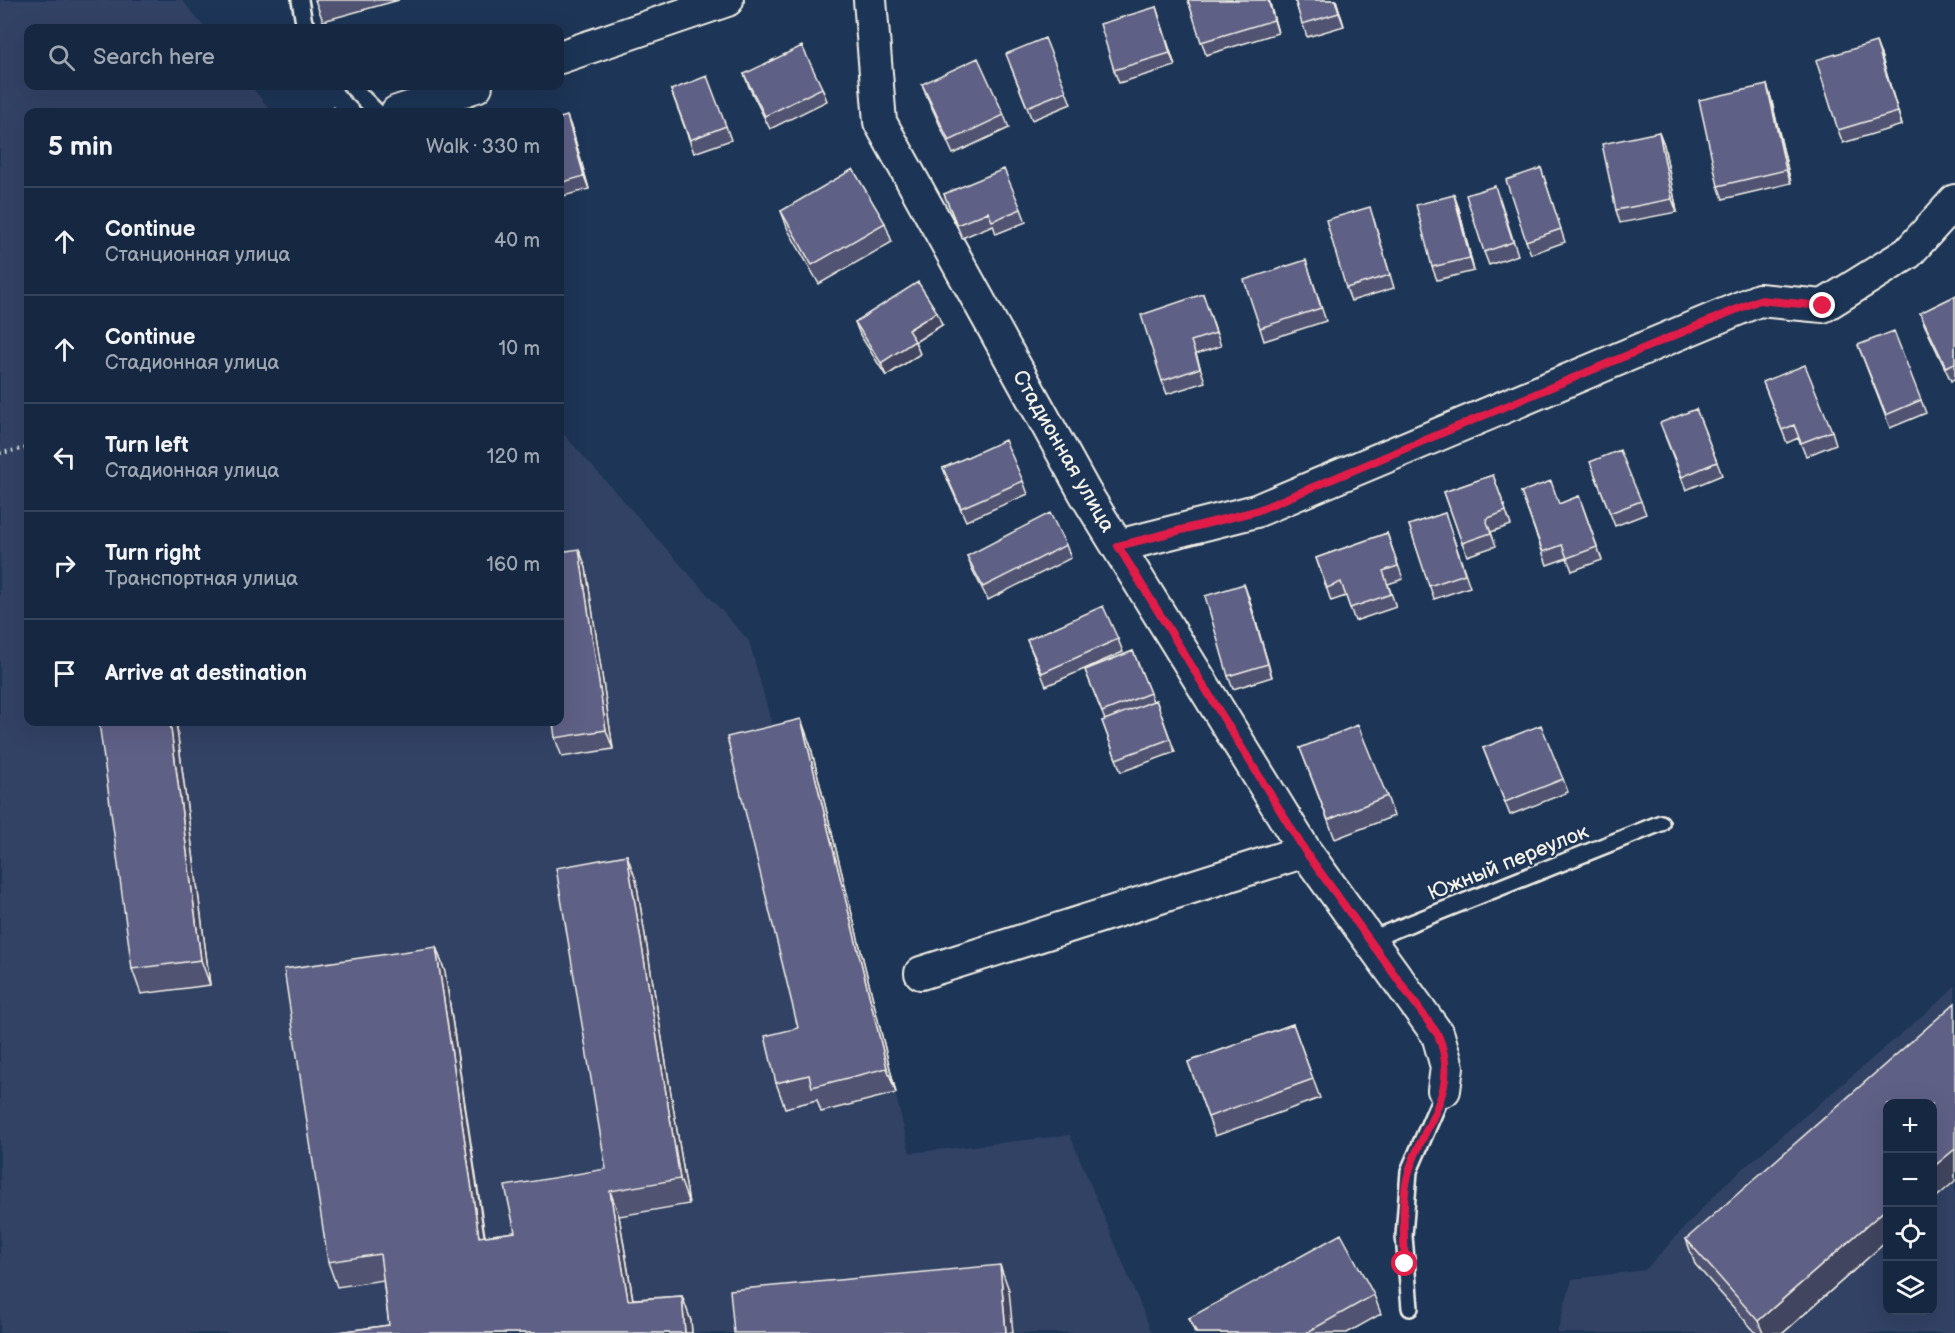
<!DOCTYPE html>
<meta charset="utf-8">
<style>
:root{--surface:#162841;--page:#23344c;--text:#f1f3f6;--muted:#9ea6b1;--line:#35445a}
body{margin:0;font-family:"Balsamiq Sans",sans-serif;background:var(--page);color:var(--text)}
.controls{position:absolute;right:18px;bottom:18px;display:grid;overflow:hidden;border-radius:12px;box-shadow:0 6px 24px #0002}
.controls button{width:54px;height:54px;display:grid;place-items:center;padding:0;border:0;border-bottom:2px solid var(--line);background:var(--surface);color:var(--text);font:30px sans-serif}
.stop{position:absolute;width:18px;height:18px;margin:-14px;border:4px solid #e11d48;border-radius:50%;background:#fff}
.stop.end{background:#e11d48;border-color:#fff;box-shadow:0 2px 6px #0008}
.list{margin:0;padding:0;list-style:none}
h2{display:flex;justify-content:space-between;align-items:center;height:78px;margin:0;padding:0 24px;font-size:26px}
h2 small{font-size:20px;font-weight:400;color:var(--muted)}
.list li{display:grid;grid-template-columns:39px 1fr auto;gap:18px;align-items:center;box-sizing:border-box;height:108px;padding:0 24px;border-top:2px solid var(--line)}
.list b{display:block;font-size:22px;white-space:nowrap}
.list p{margin:0;font-size:20px;white-space:nowrap;color:var(--muted)}
.list em{font-size:20px;font-style:normal;color:var(--muted)}
.icon{flex:none;width:33px;height:33px;fill:none;stroke:currentColor;stroke-width:2;stroke-linecap:round;stroke-linejoin:round}
.map{position:relative;flex:none;width:1955px;height:1333px;overflow:hidden}
.search{position:absolute;background:var(--surface);box-shadow:0 6px 24px #0002;left:24px;top:24px;width:540px;height:66px;display:flex;align-items:center;gap:15px;box-sizing:border-box;padding:0 21px;border-radius:12px;color:var(--muted);font-size:22px}
.panel{position:absolute;background:var(--surface);box-shadow:0 6px 24px #0002;left:24px;top:108px;width:540px;height:618px;border-radius:12px}
.map>svg:first-child{display:block}
</style>
<div class="map">
<svg width="1955" height="1333" viewBox="0 0 1955 1333">
<rect width="100%" height="100%" fill="#1d3557"/>
<filter id="ink" filterUnits="userSpaceOnUse"><feTurbulence type="fractalNoise" baseFrequency=".0167" numOctaves="2"/><feDisplacementMap in="SourceGraphic" scale="12" xChannelSelector="R" yChannelSelector="G"/><feConvolveMatrix kernelMatrix="1 2 1 2 8 2 1 2 1" color-interpolation-filters="sRGB"/></filter>
<g filter="url(#ink)">
<path fill="#304265" fill-rule="evenodd" d="M 0,0 L 182,0 L 205,28 L 28,28 L 28,86 L 251,86 L 272,112 L 28,112 L 28,722 L 560,722 L 560,430 L 749,641 L 779,750 L 810,744 L 910,1153 L 1070,1135 L 1152,1333 L 0,1333 Z
M 1955,985 L 1955,1333 L 1557,1333 L 1572,1279 L 1645,1270 L 1725,1184 L 1948,994 ZM 1888,1104 L 1932,1104 L 1932,1310 L 1888,1310 Z"/>
<g fill="none" stroke-linecap="round" stroke-linejoin="round">
<g stroke="#f4f1e8" stroke-width="20">
<path id="service" d="M 300,0 L 304,23 L 308,28
M 351,86 L 377,112
M 1369,940 L 1661,823
M 1410,1308 L 1404,1236 L 1409,1171 L 1444,1090"/>
</g>
<g stroke="#f4f1e8" stroke-width="36">
<path id="minor" d="M 870,0 L 880,122 L 1085,493 L 1305,851 L 1438,1035 L 1447,1067 L 1444,1090
M 560,57 L 727,0
M 397,112 L 476,86
M 1118,546 L 1256,511 L 1759,300 L 1823,306 L 1908,253 L 1955,201
M 921,973 L 1305,851"/>
</g>
<path stroke="#f4f1e8" stroke-width="4" stroke-dasharray="1.5 4.5" stroke-linecap="butt" d="M 322,112 L 338,107
M 0,453 L 28,448"/>
<use href="#service" stroke="#1d3557" stroke-width="15"/>
<use href="#minor" stroke="#1d3557" stroke-width="32"/>
</g>
<path fill="#515373" stroke="#f4f1e8" stroke-width="1.5" d="M 315,0 L 399,0 L 323,21 Z
M 1188,0 L 1269,0 L 1278,33 L 1206,55 Z
M 1295,0 L 1336,0 L 1344,26 L 1307,37 Z
M 1156,7 L 1175,66 L 1119,83 L 1114,70 Z
M 1881,55 L 1902,125 L 1843,143 L 1838,130 Z
M 1011,67 L 1066,91 L 1071,104 L 1032,120 Z
M 744,74 L 822,88 L 827,101 L 770,129 L 749,87 Z
M 922,84 L 1004,115 L 1009,128 L 953,154 L 927,97 Z
M 1767,85 L 1771,98 L 1791,183 L 1723,199 L 1718,186 Z
M 671,90 L 726,126 L 731,140 L 694,153 Z
M 560,118 L 572,129 L 589,189 L 560,197 Z
M 1659,132 L 1664,145 L 1677,212 L 1620,223 L 1616,210 Z
M 1541,168 L 1565,242 L 1531,254 L 1526,241 Z
M 944,194 L 1021,209 L 1026,222 L 996,234 L 993,225 L 962,238 Z
M 1454,195 L 1459,209 L 1474,271 L 1437,280 L 1432,267 Z
M 1500,199 L 1518,255 L 1489,265 L 1484,252 Z
M 781,211 L 885,223 L 892,242 L 819,284 L 788,230 Z
M 1374,220 L 1394,288 L 1351,301 L 1346,288 Z
M 1310,273 L 1326,321 L 1264,341 L 1260,328 Z
M 1203,294 L 1221,346 L 1196,354 L 1205,382 L 1167,394 L 1162,381 Z
M 1955,296 L 1955,378 L 1951,381 L 1925,326 L 1920,313 Z
M 855,322 L 942,325 L 915,342 L 920,354 L 886,376 L 860,335 Z
M 1858,345 L 1921,400 L 1926,413 L 1890,428 Z
M 1763,382 L 1832,431 L 1836,444 L 1806,456 L 1798,438 L 1787,443 Z
M 1696,409 L 1722,475 L 1686,490 L 1665,436 Z
M 943,468 L 1023,481 L 1028,494 L 966,521 L 948,481 Z
M 1493,475 L 1511,525 L 1491,532 L 1496,546 L 1467,556 L 1444,492 Z
M 1595,475 L 1641,501 L 1646,514 L 1615,526 Z
M 1521,492 L 1559,504 L 1579,496 L 1602,560 L 1572,571 L 1567,558 L 1547,565 Z
M 1445,513 L 1470,587 L 1434,599 L 1409,525 Z
M 1387,533 L 1403,579 L 1388,584 L 1396,607 L 1355,621 L 1346,596 L 1331,601 L 1316,558 Z
M 1066,545 L 1071,558 L 988,600 L 972,569 L 967,556 Z
M 579,549 L 586,568 L 613,749 L 562,757 L 555,738 Z
M 1249,598 L 1272,677 L 1233,689 L 1228,676 Z
M 1118,639 L 1123,652 L 1046,686 L 1027,640 Z
M 1133,651 L 1153,701 L 1156,700 L 1175,752 L 1121,772 L 1102,721 L 1105,720 L 1085,670 Z
M 176,722 L 210,985 L 141,994 L 132,969 Z
M 810,744 L 896,1093 L 821,1112 L 817,1100 L 785,1108 L 776,1083 L 798,1028 Z
M 1300,748 L 1387,796 L 1394,816 L 1335,839 Z
M 1483,748 L 1563,779 L 1568,792 L 1510,815 Z
M 636,880 L 689,1204 L 619,1216 L 633,1299 L 682,1296 L 691,1321 L 692,1333 L 332,1333 L 389,1325 L 383,1280 L 337,1287 L 328,1262 L 436,947 L 445,972 L 485,1236 L 515,1232 L 606,1169 Z
M 1293,1024 L 1320,1098 L 1215,1136 L 1188,1062 Z
M 1686,1239 L 1887,1241 L 1783,1333 L 1756,1333 L 1695,1264 Z
M 1374,1295 L 1381,1314 L 1347,1333 L 1195,1333 L 1189,1318 Z"/>
<path fill="#42445e" stroke="#f4f1e8" stroke-width="1.5" d="M 1268,0 L 1269,0 L 1278,33 L 1274,20 Z
M 1335,0 L 1336,0 L 1344,26 L 1339,13 Z
M 1156,7 L 1160,20 L 1175,66 L 1170,53 Z
M 1876,42 L 1881,55 L 1902,125 L 1898,112 Z
M 1767,85 L 1771,98 L 1791,183 L 1786,170 Z
M 567,116 L 572,129 L 589,189 L 584,176 Z
M 1659,132 L 1664,145 L 1677,212 L 1672,199 Z
M 1454,195 L 1459,209 L 1474,271 L 1470,258 Z
M 937,312 L 942,325 L 915,342 L 920,354 L 886,376 L 881,363 L 908,330 Z
M 579,549 L 586,568 L 613,749 L 606,730 Z
M 1244,584 L 1249,598 L 1272,677 L 1268,664 Z
M 801,719 L 810,744 L 896,1093 L 887,1068 Z
M 170,722 L 176,722 L 210,985 L 201,960 Z
M 627,855 L 636,880 L 689,1204 L 680,1179 Z
M 436,947 L 445,972 L 488,1262 L 479,1237 Z
M 1955,1149 L 1955,1181 L 1932,1201 L 1932,1168 Z
M 610,1191 L 619,1216 L 637,1325 L 628,1300 Z
M 1887,1208 L 1887,1241 L 1783,1333 L 1763,1333 L 1758,1321 Z
M 1000,1265 L 1009,1290 L 1013,1333 L 1006,1333 Z
M 682,1296 L 691,1321 L 692,1333 L 685,1333 Z"/>
<path fill="#5e6186" stroke="#f4f1e8" stroke-width="1.5" d="M 1188,0 L 1268,0 L 1274,20 L 1201,42 Z
M 1295,0 L 1335,0 L 1339,13 L 1302,24 Z
M 1156,7 L 1170,53 L 1114,70 L 1100,24 Z
M 1045,38 L 1066,91 L 1027,107 L 1006,54 Z
M 1876,42 L 1898,112 L 1838,130 L 1816,60 Z
M 802,46 L 822,88 L 765,116 L 744,74 Z
M 978,58 L 1004,115 L 949,141 L 922,84 Z
M 707,76 L 726,126 L 690,140 L 671,90 Z
M 1767,85 L 1786,170 L 1718,186 L 1699,100 Z
M 567,116 L 584,176 L 560,183 L 560,118 Z
M 1659,132 L 1672,199 L 1616,210 L 1602,144 Z
M 1541,168 L 1561,229 L 1526,241 L 1506,180 Z
M 853,169 L 885,223 L 812,265 L 781,211 Z
M 1004,169 L 1021,209 L 992,221 L 988,212 L 957,225 L 944,194 Z
M 1495,186 L 1513,242 L 1484,252 L 1466,195 Z
M 1454,195 L 1470,258 L 1432,267 L 1416,205 Z
M 1370,207 L 1390,275 L 1346,288 L 1326,220 Z
M 1306,260 L 1321,308 L 1260,328 L 1244,280 Z
M 918,282 L 937,312 L 908,330 L 915,341 L 881,363 L 855,322 Z
M 1203,294 L 1216,333 L 1191,341 L 1200,368 L 1162,381 L 1141,315 Z
M 1955,296 L 1955,363 L 1946,367 L 1920,313 Z
M 1894,331 L 1921,400 L 1886,415 L 1858,345 Z
M 1805,365 L 1832,431 L 1801,443 L 1794,425 L 1782,430 L 1763,382 Z
M 1696,409 L 1717,462 L 1682,477 L 1660,423 Z
M 1005,440 L 1023,481 L 961,508 L 943,468 Z
M 1620,450 L 1641,501 L 1610,513 L 1590,462 Z
M 1493,475 L 1506,511 L 1486,519 L 1491,533 L 1462,543 L 1444,492 Z
M 1551,481 L 1559,504 L 1579,496 L 1597,547 L 1567,558 L 1562,545 L 1543,552 L 1521,492 Z
M 1050,513 L 1066,545 L 983,587 L 967,556 Z
M 1445,513 L 1465,574 L 1429,586 L 1409,525 Z
M 1387,533 L 1398,566 L 1383,571 L 1391,594 L 1350,608 L 1341,582 L 1327,588 L 1316,558 Z
M 579,549 L 606,730 L 555,738 L 553,722 L 560,722 L 560,552 Z
M 1244,584 L 1268,664 L 1228,676 L 1205,596 Z
M 1103,606 L 1118,639 L 1042,673 L 1027,640 Z
M 1133,651 L 1150,693 L 1102,712 L 1085,670 Z
M 1156,700 L 1170,739 L 1116,759 L 1102,721 Z
M 801,719 L 887,1068 L 812,1087 L 809,1075 L 776,1083 L 765,1036 L 798,1028 L 727,737 Z
M 99,722 L 170,722 L 201,960 L 132,969 Z
M 1358,725 L 1387,796 L 1328,820 L 1300,748 Z
M 1541,725 L 1563,779 L 1505,802 L 1483,748 Z
M 627,855 L 680,1179 L 610,1191 L 628,1300 L 682,1296 L 685,1333 L 332,1333 L 389,1325 L 380,1254 L 328,1262 L 284,969 L 436,947 L 479,1237 L 515,1232 L 505,1186 L 606,1169 L 556,868 Z
M 1955,1003 L 1955,1149 L 1932,1168 L 1932,1104 L 1887,1104 L 1887,1208 L 1758,1321 L 1686,1239 Z
M 1293,1024 L 1313,1079 L 1208,1117 L 1188,1062 Z
M 1341,1234 L 1374,1295 L 1306,1333 L 1197,1333 L 1189,1318 Z
M 1000,1265 L 1006,1333 L 734,1333 L 730,1290 Z"/>
</g>
<g fill="none" stroke-linecap="round" stroke-linejoin="round" filter="url(#ink)">
<path stroke="#e11d48" stroke-width="8" d="M 1405,1264 C 1404,1235 1401,1199 1409,1171 C 1425,1121 1461,1090 1438,1035 L 1305,851 L 1118,546 L 1256,511 L 1759,300 L 1823,306"/>
</g>
<g text-anchor="middle" stroke-width="4.5" stroke-linejoin="round" paint-order="stroke">
<g font-size="21" fill="#f4f1e8" stroke="#1d3557">
<text transform="translate(1064 451) rotate(60)" y="7">Стадионная улица</text>
<text transform="translate(1508 862) rotate(-22)" y="7">Южный переулок</text>
</g>
</g>
</svg>
<div class="controls">
<button>+</button>
<button>−</button>
<button><svg class="icon" aria-label="locate" viewBox="0 0 24 24"><circle cx="12" cy="12" r="6"/><path d="M12 2v4M12 18v4M2 12h4M18 12h4"/></svg></button>
<button><svg class="icon" aria-label="layers" viewBox="0 0 24 24"><path d="M12 4l9 5-9 5-9-5zM3 14l9 5 9-5"/></svg></button>
</div>
<div class="stop" style="left:1405px;top:1264px"></div>
<div class="stop end" style="left:1823px;top:306px"></div>
<div class="search"><svg class="icon" aria-label="search" viewBox="0 0 24 24"><circle cx="10" cy="10" r="6"/><path d="M15 15l6 6"/></svg>Search here</div>
<section class="panel">
<h2>5 min<small>Walk · 330 m</small></h2>
<ul class="list">
<li><svg class="icon" aria-label="ahead" viewBox="0 0 24 24"><path d="M12 20V5M6 11l6-6 6 6"/></svg><div><b>Continue</b><p>Станционная улица</p></div><em>40 m</em></li>
<li><svg class="icon" aria-label="ahead" viewBox="0 0 24 24"><path d="M12 20V5M6 11l6-6 6 6"/></svg><div><b>Continue</b><p>Стадионная улица</p></div><em>10 m</em></li>
<li><svg class="icon" aria-label="left" viewBox="0 0 24 24"><path d="M17 20v-9H6M10 6l-5 5 5 5"/></svg><div><b>Turn left</b><p>Стадионная улица</p></div><em>120 m</em></li>
<li><svg class="icon" aria-label="right" viewBox="0 0 24 24"><path d="M7 20v-9h11M14 6l5 5-5 5"/></svg><div><b>Turn right</b><p>Транспортная улица</p></div><em>160 m</em></li>
<li><svg class="icon" aria-label="arrive" viewBox="0 0 24 24"><path d="M6 21V4h12l-3 4 3 4H6"/></svg><div><b>Arrive at destination</b></div></li>
</ul>
</section>
</div>
